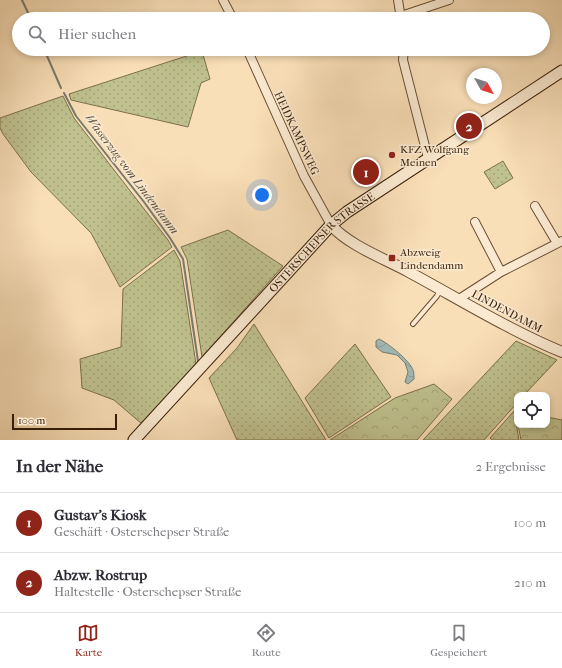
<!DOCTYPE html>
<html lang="de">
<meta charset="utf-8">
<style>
:root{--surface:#fff;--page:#f7f7f7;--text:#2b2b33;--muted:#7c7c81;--line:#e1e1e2;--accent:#8f2418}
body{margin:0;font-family:"IM FELL French Canon",serif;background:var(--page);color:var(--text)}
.controls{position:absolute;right:12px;bottom:12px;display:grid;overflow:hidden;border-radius:8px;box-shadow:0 2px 6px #0003}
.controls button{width:36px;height:36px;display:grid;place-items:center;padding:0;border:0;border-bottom:1px solid var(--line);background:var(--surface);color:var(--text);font:20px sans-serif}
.compass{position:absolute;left:466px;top:68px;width:36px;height:36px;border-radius:50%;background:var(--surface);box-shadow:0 2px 6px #0003;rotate:129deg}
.scale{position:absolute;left:12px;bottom:10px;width:105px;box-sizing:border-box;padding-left:4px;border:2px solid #391f08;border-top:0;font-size:11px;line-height:14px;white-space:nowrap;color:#391f08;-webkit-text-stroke:3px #fbead1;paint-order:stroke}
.you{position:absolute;left:262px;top:195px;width:14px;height:14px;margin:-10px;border:3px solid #fff;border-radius:50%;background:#1a73e8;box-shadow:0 0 0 6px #1a73e833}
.badge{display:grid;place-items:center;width:26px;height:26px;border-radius:50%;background:var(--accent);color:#fff;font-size:13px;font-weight:700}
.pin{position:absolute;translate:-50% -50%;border:2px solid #fff;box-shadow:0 1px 4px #0006}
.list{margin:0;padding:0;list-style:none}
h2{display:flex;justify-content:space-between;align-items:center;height:52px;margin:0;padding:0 16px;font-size:17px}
h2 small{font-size:13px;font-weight:400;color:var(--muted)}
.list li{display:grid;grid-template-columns:26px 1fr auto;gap:12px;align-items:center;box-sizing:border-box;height:60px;padding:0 16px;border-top:1px solid var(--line)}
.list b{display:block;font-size:15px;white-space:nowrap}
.list p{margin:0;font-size:13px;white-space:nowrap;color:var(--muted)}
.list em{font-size:13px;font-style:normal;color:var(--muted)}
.icon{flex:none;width:22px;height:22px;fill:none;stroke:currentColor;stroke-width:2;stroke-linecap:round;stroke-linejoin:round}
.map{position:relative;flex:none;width:562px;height:440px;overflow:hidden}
.search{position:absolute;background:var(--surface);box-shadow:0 2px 6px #0003;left:12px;right:12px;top:12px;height:44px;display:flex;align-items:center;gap:10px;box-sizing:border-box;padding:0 14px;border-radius:22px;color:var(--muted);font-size:15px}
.sheet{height:172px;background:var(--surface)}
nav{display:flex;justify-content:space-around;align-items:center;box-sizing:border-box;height:56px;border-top:1px solid var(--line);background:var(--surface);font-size:11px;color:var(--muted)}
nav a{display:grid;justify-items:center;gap:2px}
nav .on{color:var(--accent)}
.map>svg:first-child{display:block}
</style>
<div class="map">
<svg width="562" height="440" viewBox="0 0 562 440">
<defs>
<pattern id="green-dots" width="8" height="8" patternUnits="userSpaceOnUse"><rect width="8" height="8" fill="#bfc18e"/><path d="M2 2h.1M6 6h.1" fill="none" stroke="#a5a579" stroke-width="1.8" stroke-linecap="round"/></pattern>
<pattern id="forest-crowns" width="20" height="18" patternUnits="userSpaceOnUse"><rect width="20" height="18" fill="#bfc18e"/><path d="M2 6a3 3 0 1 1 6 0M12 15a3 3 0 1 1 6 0" fill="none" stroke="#a5a579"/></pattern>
<pattern id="water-waves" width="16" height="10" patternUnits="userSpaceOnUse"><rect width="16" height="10" fill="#a1bab8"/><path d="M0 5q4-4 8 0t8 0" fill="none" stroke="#8b9f9d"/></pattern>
</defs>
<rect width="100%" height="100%" fill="#f9dfb8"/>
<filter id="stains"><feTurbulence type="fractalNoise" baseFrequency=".005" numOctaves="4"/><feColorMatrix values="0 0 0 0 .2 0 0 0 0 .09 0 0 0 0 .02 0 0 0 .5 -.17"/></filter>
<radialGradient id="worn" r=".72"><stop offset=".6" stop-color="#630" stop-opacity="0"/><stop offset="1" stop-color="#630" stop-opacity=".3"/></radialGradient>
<path fill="url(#green-dots)" stroke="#7c704b" d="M 202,51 L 210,79 L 201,83 L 188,127 L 71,100 L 69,94 Z
M 63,96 L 74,118 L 168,240 L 172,247 L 120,287 L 91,233 L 31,172 L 3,134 L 0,128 L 0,118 Z
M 503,161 L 513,178 L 495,189 L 484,172 Z
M 228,230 L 283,266 L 202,357 L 187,259 L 181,247 Z
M 174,250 L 180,261 L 196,364 L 142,424 L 114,400 L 82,388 L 80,359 L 121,347 L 123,289 Z
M 254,324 L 326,440 L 237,440 L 209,378 L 237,348 Z
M 516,341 L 557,360 L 524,395 L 517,395 L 517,403 L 484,440 L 423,440 Z
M 355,344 L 391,397 L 329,438 L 305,398 Z
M 514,411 L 519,440 L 492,440 L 490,438 Z"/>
<path fill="url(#forest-crowns)" stroke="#7c704b" d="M 434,384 L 452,399 L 417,440 L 330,440 L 395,398 Z
M 547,417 L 562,420 L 562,440 L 521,440 L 518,425 L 547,425 Z"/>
<path fill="url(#water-waves)" stroke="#777c72" d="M 379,339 C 388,343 410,361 413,370 C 414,372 414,376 414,379 L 408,384 L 405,382 L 408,372 L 405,363 L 397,355 L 382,352 L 376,347 L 376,341 Z"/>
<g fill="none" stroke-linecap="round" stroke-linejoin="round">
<path stroke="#777c72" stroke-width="2" d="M 22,0 L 31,19
M 44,49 L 61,88
M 64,93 L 76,116 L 144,202 L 170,238 L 183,259 L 198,361"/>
<g stroke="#694f34" stroke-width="6">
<path id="service" d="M 413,324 L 437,296 L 440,290"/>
</g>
<g stroke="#694f34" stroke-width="10">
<path id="minor" d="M 223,0 L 233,19
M 398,0 L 401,19
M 401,16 L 449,0
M 247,49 L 304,176 L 331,225
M 404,49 L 403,60 L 428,158
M 535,206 L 557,243
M 475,222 L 501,272
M 459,299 L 501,272 L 562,241"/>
</g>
<g stroke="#694f34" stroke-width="12">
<path id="tertiary" d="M 331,225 C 348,245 385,259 409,272 C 459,299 509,330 562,352"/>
</g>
<g stroke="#391f08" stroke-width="13">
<g id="secondary">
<path id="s1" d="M 134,440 L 331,225 L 347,212 L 562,71"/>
</g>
</g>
<use href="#service" stroke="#fbead1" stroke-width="4"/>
<use href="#minor" stroke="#fbead1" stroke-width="8"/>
<use href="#tertiary" stroke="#fbead1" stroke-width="10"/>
<use href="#secondary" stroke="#fbead1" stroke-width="11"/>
</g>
<g fill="#8f2418" stroke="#fbead1" stroke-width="1.5">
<circle cx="392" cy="155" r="4"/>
<rect x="388" y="254" width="8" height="8" rx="2"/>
</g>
<g text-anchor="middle" stroke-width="3" stroke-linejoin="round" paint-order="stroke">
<g font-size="11" fill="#391f08" stroke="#fbead1">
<text transform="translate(297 133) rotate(65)" y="4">HEIDKAMPSWEG</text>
<text dy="4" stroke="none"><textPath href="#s1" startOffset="273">OSTERSCHEPSER STRASSE</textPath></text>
<text transform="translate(507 311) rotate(28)" y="4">LINDENDAMM</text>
</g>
<g font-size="11" fill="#391f08" stroke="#fbead1" text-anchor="start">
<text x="400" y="153">KFZ Wolfgang<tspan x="400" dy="13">Meinen</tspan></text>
<text x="400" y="256">Abzweig<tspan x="400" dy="13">Lindendamm</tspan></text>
</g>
<g font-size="12" font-style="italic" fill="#584e3d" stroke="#fbead1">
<text transform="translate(132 174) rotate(53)" y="4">Wasserzug vom Lindendamm</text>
</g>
</g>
<rect width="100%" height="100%" filter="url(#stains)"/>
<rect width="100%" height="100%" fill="url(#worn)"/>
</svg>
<div class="controls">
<button><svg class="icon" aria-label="locate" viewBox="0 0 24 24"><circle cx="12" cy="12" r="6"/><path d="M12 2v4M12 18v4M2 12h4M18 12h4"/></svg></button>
</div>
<svg class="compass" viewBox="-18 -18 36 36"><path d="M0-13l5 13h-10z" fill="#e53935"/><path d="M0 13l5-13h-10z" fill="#7c7c81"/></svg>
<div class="scale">100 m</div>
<div class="you"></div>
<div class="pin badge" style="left:366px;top:172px">1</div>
<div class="pin badge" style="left:469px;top:126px">2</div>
<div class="search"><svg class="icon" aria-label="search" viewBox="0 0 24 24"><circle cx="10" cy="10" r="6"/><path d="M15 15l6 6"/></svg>Hier suchen</div>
</div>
<section class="sheet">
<h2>In der Nähe<small>2 Ergebnisse</small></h2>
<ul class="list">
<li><span class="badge">1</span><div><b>Gustav's Kiosk</b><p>Geschäft · Osterschepser Straße</p></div><em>100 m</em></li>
<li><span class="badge">2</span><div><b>Abzw. Rostrup</b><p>Haltestelle · Osterschepser Straße</p></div><em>210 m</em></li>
</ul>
</section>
<nav>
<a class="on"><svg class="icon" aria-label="map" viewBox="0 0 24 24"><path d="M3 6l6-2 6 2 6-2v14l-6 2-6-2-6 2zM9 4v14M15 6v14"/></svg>Karte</a>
<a><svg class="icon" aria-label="directions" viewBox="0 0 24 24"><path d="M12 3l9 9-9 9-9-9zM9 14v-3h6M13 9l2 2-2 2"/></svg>Route</a>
<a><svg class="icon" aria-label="saved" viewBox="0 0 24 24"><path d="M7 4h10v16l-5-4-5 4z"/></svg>Gespeichert</a>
</nav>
